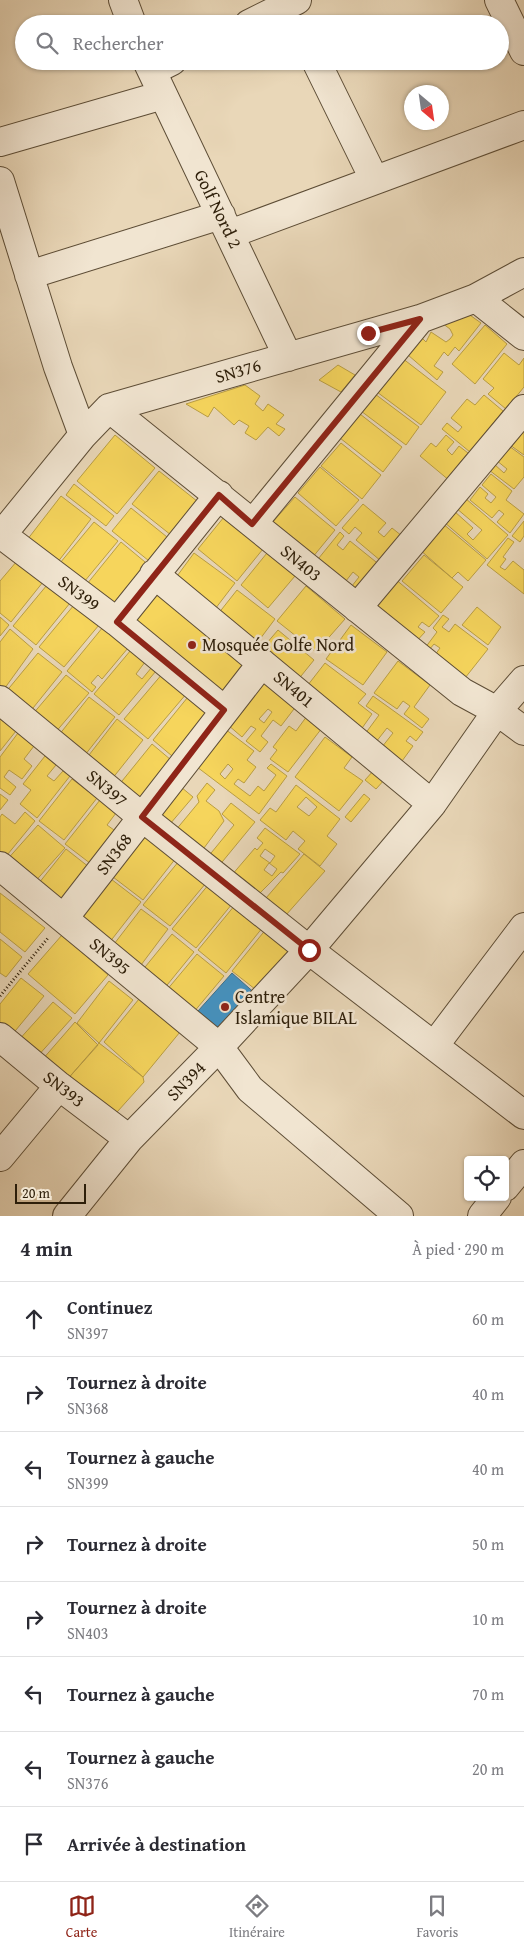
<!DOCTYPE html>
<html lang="fr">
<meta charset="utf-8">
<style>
:root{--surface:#fff;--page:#f2f2f3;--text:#2b2b33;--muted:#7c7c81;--line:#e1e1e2;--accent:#8f2418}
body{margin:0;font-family:"Gentium Book Plus",serif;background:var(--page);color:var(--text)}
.controls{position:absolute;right:15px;bottom:15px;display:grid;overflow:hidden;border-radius:5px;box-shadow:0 1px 4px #0004}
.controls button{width:45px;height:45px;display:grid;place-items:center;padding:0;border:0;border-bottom:1px solid var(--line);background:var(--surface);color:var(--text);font:25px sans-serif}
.compass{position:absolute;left:404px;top:85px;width:45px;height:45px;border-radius:50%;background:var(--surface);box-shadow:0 1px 4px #0004;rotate:151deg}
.scale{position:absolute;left:15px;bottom:12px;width:71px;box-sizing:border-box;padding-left:5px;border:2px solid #2e1f0a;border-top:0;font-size:14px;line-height:18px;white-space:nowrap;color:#2e1f0a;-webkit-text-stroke:4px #f1e5d1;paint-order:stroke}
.stop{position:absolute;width:15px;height:15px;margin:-11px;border:4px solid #8f2418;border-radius:50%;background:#fff}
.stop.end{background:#8f2418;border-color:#fff;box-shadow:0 1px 5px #0008}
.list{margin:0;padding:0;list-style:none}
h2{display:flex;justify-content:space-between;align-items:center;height:65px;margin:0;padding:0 20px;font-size:21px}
h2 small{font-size:16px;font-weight:400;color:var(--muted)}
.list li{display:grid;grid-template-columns:32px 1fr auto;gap:15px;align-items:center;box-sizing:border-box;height:75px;padding:0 20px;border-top:1px solid var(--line)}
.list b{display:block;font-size:19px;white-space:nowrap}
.list p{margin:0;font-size:16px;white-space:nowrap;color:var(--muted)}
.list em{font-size:16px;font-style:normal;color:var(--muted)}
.icon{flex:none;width:28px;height:28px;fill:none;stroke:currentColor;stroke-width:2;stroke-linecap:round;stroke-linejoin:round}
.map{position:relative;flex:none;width:524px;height:1216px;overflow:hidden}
.search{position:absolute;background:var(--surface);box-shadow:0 1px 4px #0004;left:15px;right:15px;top:15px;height:55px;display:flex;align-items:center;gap:12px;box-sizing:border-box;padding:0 18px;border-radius:28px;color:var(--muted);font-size:19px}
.sheet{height:665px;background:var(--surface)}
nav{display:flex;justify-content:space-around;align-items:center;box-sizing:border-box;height:70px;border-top:1px solid var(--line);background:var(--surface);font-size:14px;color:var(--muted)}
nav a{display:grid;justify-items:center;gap:2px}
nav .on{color:var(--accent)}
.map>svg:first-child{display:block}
</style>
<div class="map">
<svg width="524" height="1216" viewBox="0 0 524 1216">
<rect width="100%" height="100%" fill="#e9d7b8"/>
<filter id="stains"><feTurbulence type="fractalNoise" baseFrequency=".004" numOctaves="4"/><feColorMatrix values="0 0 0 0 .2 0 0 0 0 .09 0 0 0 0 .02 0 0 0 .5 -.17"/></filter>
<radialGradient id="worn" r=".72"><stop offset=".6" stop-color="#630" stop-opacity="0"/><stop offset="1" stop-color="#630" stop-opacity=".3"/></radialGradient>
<path fill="#f6d55c" stroke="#ba9e43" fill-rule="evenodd" d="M 467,313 L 481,323 L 459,351 L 455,347 L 448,356 L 444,352 L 434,366 L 443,372 L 437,380 L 408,355 L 422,338 L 426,342 L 431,332 L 446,342 L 450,339 L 453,335 L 450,329 L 442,323 Z
M 485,325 L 507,344 L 475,384 L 452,364 Z
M 504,353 L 519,365 L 524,358 L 524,387 L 506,409 L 488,394 L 494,388 L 483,379 Z
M 402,358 L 446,392 L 421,425 L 377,392 Z
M 338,365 L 355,375 L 341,392 L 319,380 Z
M 245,385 L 260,396 L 255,404 L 263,411 L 268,404 L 284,415 L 276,424 L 285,429 L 279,436 L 268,427 L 256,440 L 245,433 L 249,426 L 239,420 L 234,425 L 214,407 L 208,417 L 186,404 Z
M 375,394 L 419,427 L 406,445 L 361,411 Z
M 484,395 L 503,411 L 470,452 L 442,429 L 447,423 L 458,432 L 462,427 L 451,418 L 467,399 L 475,405 Z
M 360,414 L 402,447 L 383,472 L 340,438 Z
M 524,428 L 524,455 L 510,445 Z
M 115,435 L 155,468 L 117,514 L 77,481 Z
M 446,435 L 454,442 L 447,450 L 452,455 L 459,446 L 468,453 L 458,465 L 460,468 L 450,481 L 420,456 L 431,443 L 436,447 Z
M 341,443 L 381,475 L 362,499 L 321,466 Z
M 509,446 L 524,457 L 524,477 L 514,489 L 489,470 L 494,464 L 504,473 L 507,469 L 496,460 Z
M 320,467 L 359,500 L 336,526 L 298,493 Z
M 159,471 L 202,505 L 176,539 L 132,504 Z
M 491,474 L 512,491 L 506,500 L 524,514 L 510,533 L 497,522 L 504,514 L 499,510 L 492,518 L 470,500 L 480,487 L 488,494 L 485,498 L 491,503 L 496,497 L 482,485 Z
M 74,484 L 114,516 L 106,526 L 66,495 Z
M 61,496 L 91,519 L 57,563 L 27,540 Z
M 295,497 L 335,530 L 312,558 L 271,524 Z
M 465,498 L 508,535 L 487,559 L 444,522 L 454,511 L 473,528 L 467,534 L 473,540 L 482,530 L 456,508 Z
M 363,504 L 386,523 L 378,532 L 384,537 L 392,528 L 402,536 L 381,561 L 356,540 L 362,533 L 355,527 L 349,534 L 342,528 Z
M 131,508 L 172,541 L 154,565 L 112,531 Z
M 224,517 L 263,549 L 237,581 L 198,549 Z
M 524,521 L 524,536 L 520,542 L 512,536 Z
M 94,522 L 118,541 L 84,582 L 60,563 Z
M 442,523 L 486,560 L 468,581 L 458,572 L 452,578 L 419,549 Z
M 340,532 L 344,536 L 337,545 L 343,550 L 350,541 L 381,566 L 356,597 L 348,591 L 359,577 L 353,572 L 342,586 L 314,564 Z
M 508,538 L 514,542 L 503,557 L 506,559 L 500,567 L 505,570 L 513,561 L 524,570 L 524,594 L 487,565 Z
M 121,542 L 151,567 L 117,608 L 87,584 Z
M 194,553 L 235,583 L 212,613 L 172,583 Z
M 267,553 L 295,576 L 268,608 L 241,585 Z
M 424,555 L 463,587 L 441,613 L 402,581 Z
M 17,561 L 43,582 L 11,622 L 0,613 L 0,581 Z
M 394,578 L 439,616 L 429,627 L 422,622 L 418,627 L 425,632 L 414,644 L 370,606 Z
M 47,585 L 70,603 L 36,645 L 13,626 Z
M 306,586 L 345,619 L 316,652 L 277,621 Z
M 237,590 L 275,619 L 257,643 L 218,614 Z
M 156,592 L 252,669 L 228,698 L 133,621 Z
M 74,605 L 99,625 L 64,667 L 39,647 Z
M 477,607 L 501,627 L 488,645 L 462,625 Z
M 443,615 L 449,619 L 442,627 L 449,632 L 455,624 L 488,649 L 465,678 L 435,655 L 440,648 L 434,644 L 429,650 L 425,648 L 437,632 L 433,628 Z
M 0,617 L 9,625 L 0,636 Z
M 351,625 L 387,652 L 363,685 L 326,659 Z
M 103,627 L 128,648 L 102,679 L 98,675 L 91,683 L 96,687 L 92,692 L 67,671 Z
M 10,629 L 33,649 L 2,692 L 0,690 L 0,642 Z
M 278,630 L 314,660 L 297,681 L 260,651 Z
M 131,650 L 145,662 L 136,674 L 142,679 L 152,667 L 156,671 L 119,715 L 94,694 Z
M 38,653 L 62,672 L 29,713 L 5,693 Z
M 398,661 L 430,685 L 414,707 L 429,719 L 422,728 L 404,714 L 410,706 L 403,701 L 397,709 L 374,693 Z
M 325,663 L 366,694 L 358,703 L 372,714 L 360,731 L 304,690 Z
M 163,673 L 187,693 L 148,739 L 124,719 Z
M 66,675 L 89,693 L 54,734 L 32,715 Z
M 264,680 L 297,705 L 281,726 L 273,720 L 261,736 L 268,742 L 260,752 L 246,741 L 256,729 L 251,726 L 242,737 L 228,725 ZM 268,709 L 272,712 L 264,723 L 259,719 Z
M 192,692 L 217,712 L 178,761 L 153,740 Z
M 373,696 L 423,732 L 416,741 L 410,736 L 406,741 L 413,746 L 402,761 L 382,747 L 393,733 L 387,728 L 376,742 L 365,734 L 379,715 L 366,706 Z
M 89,697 L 115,717 L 81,760 L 55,740 Z
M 307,716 L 322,728 L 288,772 L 270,759 L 277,750 L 273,747 L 289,726 L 296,731 Z
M 0,719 L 16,731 L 0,751 Z
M 117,719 L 143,740 L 108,784 L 82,764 Z
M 225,729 L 254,751 L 247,760 L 256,767 L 244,783 L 238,779 L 234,784 L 250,796 L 258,786 L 264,791 L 276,775 L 267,768 L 271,764 L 287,776 L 259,814 L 197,767 ZM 228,764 L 233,769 L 225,779 L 220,774 Z
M 18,733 L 34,746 L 24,759 L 32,766 L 22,779 L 9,770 L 4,777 L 16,787 L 10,795 L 0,788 L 0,757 Z
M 325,737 L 352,757 L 344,768 L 363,781 L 339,811 L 295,777 Z
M 152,744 L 177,765 L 143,806 L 118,786 Z
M 45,756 L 56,765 L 47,776 L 54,781 L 63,771 L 70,776 L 37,818 L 20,804 L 31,790 L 23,784 Z
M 374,770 L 385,779 L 376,789 L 365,780 Z
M 72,779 L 97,798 L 64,840 L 39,821 Z
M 207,783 L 215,790 L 206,801 L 219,811 L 224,821 L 201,852 L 175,831 L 199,802 L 197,796 Z
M 296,785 L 340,819 L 327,836 L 337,844 L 320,866 L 298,849 L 305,841 L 293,831 L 286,840 L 260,820 L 270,808 L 276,812 ZM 306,797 L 317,807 L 309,816 L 297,807 Z
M 181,787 L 193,797 L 170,824 L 159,814 Z
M 0,794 L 8,800 L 0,810 Z
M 364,794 L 370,799 L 351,822 L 345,817 Z
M 100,800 L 116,813 L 107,825 L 114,830 L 123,819 L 129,824 L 95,867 L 65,844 Z
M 231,803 L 255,822 L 218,867 L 207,858 L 234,825 L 222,814 Z
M 25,812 L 35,821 L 3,860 L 0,857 L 0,817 L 2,814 L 15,824 Z
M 38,825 L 65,848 L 32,885 L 5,862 Z
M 265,828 L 300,854 L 283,873 L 281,872 L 258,895 L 231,876 L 255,848 L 257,850 L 263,843 L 257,838 ZM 265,849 L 275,856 L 270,863 L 260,856 ZM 269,863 L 277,869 L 272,876 L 264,870 Z
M 146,835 L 176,858 L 143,900 L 113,877 Z
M 66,849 L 94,871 L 63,910 L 35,888 Z
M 304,854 L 325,871 L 286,915 L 266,898 Z
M 179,861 L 206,883 L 170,926 L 143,905 Z
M 111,879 L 141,902 L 109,943 L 80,920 Z
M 209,884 L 232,904 L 196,948 L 172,929 Z
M 0,893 L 45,928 L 25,952 L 0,932 Z
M 235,905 L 263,927 L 226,973 L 198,950 Z
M 141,909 L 168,929 L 138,969 L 111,948 Z
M 267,928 L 295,950 L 260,993 L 232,971 Z
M 172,934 L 194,952 L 163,990 L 141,972 Z
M 62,935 L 108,975 L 75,1014 L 28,974 Z
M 0,939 L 22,957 L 6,977 L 0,973 Z
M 197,954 L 224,976 L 193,1013 L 166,991 Z
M 21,978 L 44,996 L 11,1036 L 0,1028 L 0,1004 Z
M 109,981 L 133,1000 L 99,1043 L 77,1023 Z
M 139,999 L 180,1032 L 143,1077 L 104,1042 Z
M 53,1002 L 72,1018 L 36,1058 L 17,1042 Z
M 75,1022 L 98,1045 L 65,1082 L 42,1060 Z
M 99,1043 L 143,1077 L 144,1082 L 109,1121 L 65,1082 Z"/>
<path fill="#4393c3" stroke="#3d708c" d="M 232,973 L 258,996 L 224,1034 L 198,1011 Z"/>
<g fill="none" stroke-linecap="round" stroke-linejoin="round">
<g stroke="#5d4d36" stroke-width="30">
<path id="minor" d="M 123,0 L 132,24
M 499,0 L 524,51
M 249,24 L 297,0
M 147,61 L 288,357
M 316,61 L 374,179
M 152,71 L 172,61
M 0,142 L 163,95
M 0,181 L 58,367 L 83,435
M 230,234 L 524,125
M 29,275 L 221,215
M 476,298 L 524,336
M 109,408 L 462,692 L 497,711 L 524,731
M 253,523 L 420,319
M 2,535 L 117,622 L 224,710
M 0,537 L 83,435 L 109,408 L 420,319 L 476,298 L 524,272
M 154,574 L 432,804
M 357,608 L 524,409
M 117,622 L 219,495
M 0,700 L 142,817 L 309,950 L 524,1115
M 0,866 L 219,1047 L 250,1089 L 399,1216
M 64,918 L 262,663
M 0,1037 L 59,1086 L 129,1139
M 434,1046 L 524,927
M 0,1157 L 59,1086
M 505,1187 L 524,1164
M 67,1216 L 129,1139 L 219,1047 L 309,950 L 432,804 L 497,711 L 524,680
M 482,1216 L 497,1197"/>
</g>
<path stroke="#2e1f0a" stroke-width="3" stroke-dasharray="1 2.5" stroke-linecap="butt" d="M 0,996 L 48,938"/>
<use href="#minor" stroke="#f1e5d1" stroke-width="28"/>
</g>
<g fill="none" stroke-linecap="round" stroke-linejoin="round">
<path stroke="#8f2418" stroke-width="6" d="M 309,950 L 142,817 L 224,710 L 117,622 L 219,495 L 252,524 L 420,319 L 368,333"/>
</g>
<g fill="#8f2418" stroke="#f1e5d1" stroke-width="2">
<circle cx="192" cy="645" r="5"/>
<circle cx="225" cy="1007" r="5"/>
</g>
<g text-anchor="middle" stroke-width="5" stroke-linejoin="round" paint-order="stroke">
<g font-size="18" fill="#2e1f0a" stroke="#f1e5d1">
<text transform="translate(218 209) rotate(64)" y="6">Golf Nord 2</text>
<text transform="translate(238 371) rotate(-16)" y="6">SN376</text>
<text transform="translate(301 563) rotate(39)" y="6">SN403</text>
<text transform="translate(79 593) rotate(37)" y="6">SN399</text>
<text transform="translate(294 689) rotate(40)" y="6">SN401</text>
<text transform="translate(107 788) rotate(40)" y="6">SN397</text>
<text transform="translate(114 854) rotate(-53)" y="6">SN368</text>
<text transform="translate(110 956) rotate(40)" y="6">SN395</text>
<text transform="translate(186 1081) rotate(-46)" y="6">SN394</text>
<text transform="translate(64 1089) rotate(38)" y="6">SN393</text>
</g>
<g font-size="18" fill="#2e1f0a" stroke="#f1e5d1" text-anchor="start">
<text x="202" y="651">Mosquée Golfe Nord</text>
<text x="235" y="1003">Centre<tspan x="235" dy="21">Islamique BILAL</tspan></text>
</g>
</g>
<rect width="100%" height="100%" filter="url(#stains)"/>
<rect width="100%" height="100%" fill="url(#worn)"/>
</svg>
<div class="controls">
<button><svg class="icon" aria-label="locate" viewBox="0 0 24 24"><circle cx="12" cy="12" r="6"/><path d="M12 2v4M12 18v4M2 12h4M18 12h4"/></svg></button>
</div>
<svg class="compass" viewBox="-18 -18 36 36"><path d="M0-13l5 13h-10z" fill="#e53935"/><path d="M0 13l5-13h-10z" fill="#7c7c81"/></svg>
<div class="scale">20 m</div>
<div class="stop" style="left:309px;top:950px"></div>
<div class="stop end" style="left:368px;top:333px"></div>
<div class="search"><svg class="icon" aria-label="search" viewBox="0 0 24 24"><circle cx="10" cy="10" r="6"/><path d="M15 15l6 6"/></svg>Rechercher</div>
</div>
<section class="sheet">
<h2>4 min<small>À pied · 290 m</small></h2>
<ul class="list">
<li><svg class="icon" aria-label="ahead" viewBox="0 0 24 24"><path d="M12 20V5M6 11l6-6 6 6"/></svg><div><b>Continuez</b><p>SN397</p></div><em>60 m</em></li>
<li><svg class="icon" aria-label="right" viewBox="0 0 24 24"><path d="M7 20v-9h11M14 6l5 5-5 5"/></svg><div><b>Tournez à droite</b><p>SN368</p></div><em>40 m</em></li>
<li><svg class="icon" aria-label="left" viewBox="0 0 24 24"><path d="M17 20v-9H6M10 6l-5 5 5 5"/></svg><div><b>Tournez à gauche</b><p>SN399</p></div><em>40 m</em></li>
<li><svg class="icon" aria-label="right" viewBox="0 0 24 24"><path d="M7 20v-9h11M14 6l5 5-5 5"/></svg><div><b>Tournez à droite</b></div><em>50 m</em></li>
<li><svg class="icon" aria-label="right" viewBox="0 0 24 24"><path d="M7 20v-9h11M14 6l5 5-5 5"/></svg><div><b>Tournez à droite</b><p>SN403</p></div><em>10 m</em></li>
<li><svg class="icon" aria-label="left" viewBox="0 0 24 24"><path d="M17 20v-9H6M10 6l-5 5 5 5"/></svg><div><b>Tournez à gauche</b></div><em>70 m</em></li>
<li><svg class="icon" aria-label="left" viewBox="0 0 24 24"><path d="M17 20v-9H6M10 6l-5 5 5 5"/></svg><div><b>Tournez à gauche</b><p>SN376</p></div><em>20 m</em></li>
<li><svg class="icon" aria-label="arrive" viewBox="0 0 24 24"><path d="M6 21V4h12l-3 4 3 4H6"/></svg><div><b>Arrivée à destination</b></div></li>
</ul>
</section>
<nav>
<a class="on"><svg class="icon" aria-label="map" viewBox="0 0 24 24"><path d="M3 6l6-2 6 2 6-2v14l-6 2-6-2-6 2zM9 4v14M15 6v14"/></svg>Carte</a>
<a><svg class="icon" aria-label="directions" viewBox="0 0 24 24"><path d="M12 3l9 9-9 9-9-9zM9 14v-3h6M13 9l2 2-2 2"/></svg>Itinéraire</a>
<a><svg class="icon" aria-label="saved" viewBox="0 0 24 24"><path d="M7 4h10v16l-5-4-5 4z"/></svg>Favoris</a>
</nav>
